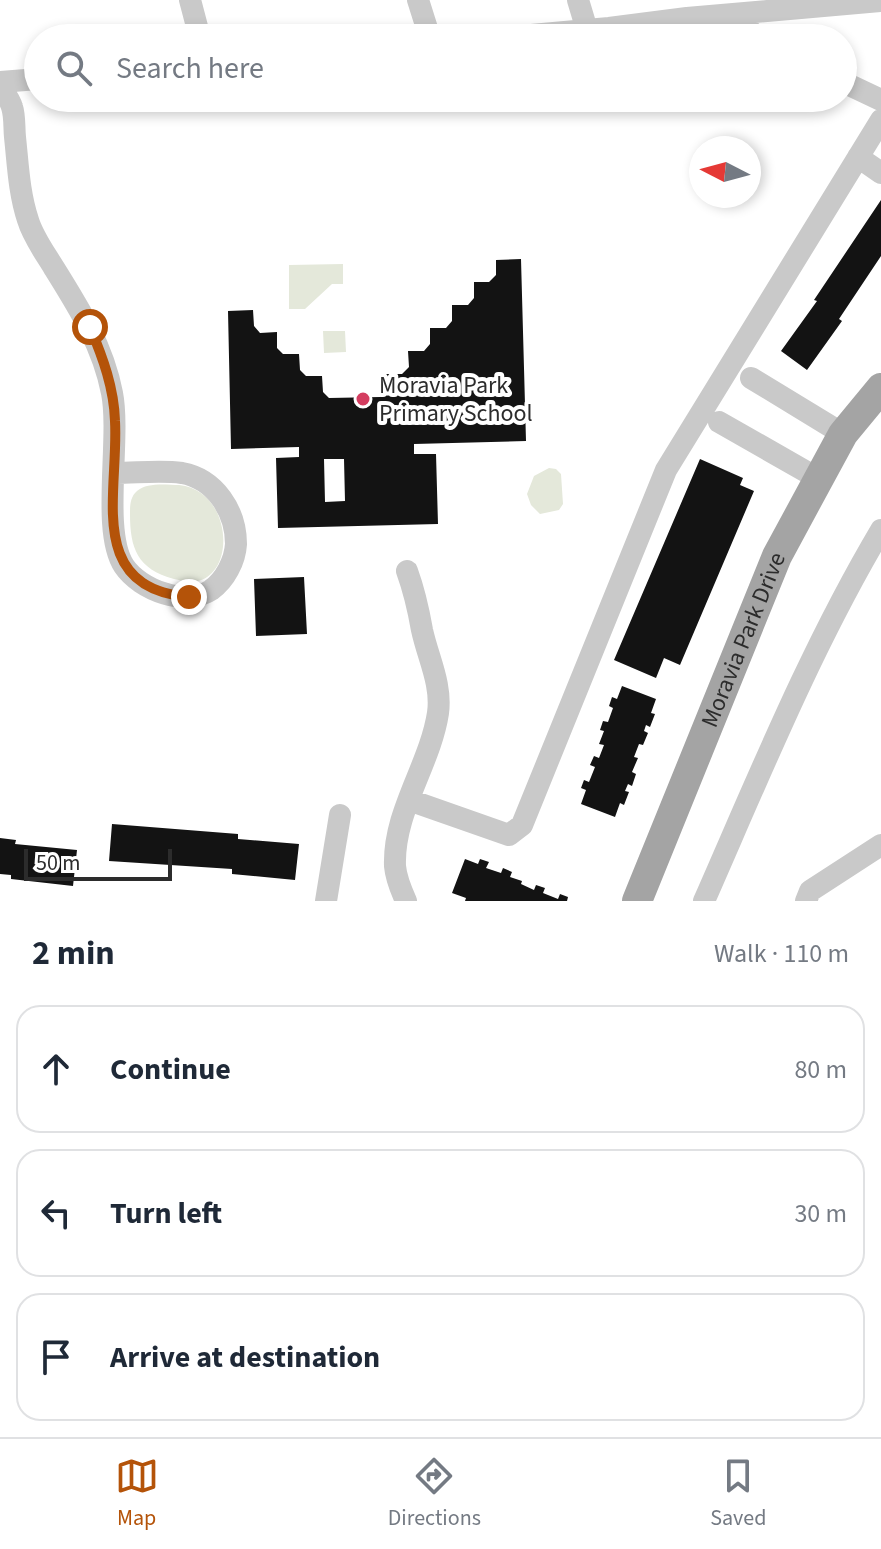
<!DOCTYPE html>
<meta charset="utf-8">
<style>
:root{--surface:#fff;--page:#f6f6f7;--text:#1f2937;--muted:#747a83;--line:#e0e1e3;--accent:#b45309}
body{margin:0;font-family:"Source Sans 3",sans-serif;background:var(--page);color:var(--text)}
.compass{position:absolute;left:689px;top:136px;width:72px;height:72px;border-radius:50%;background:var(--surface);box-shadow:0 4px 12px #0003;rotate:276deg}
.scale{position:absolute;left:24px;bottom:20px;width:148px;box-sizing:border-box;padding-left:8px;border:4px solid #2c2c2c;border-top:0;font-size:22px;line-height:28px;white-space:nowrap;color:#2c2c2c;-webkit-text-stroke:6px #fff;paint-order:stroke}
.stop{position:absolute;width:24px;height:24px;margin:-18px;border:6px solid #b45309;border-radius:50%;background:#fff}
.stop.end{background:#b45309;border-color:#fff;box-shadow:0 2px 8px #0008}
.list{margin:0;padding:0;list-style:none}
h2{display:flex;justify-content:space-between;align-items:center;height:104px;margin:0;padding:0 32px;font-size:34px}
h2 small{font-size:26px;font-weight:400;color:var(--muted)}
.list li{display:grid;grid-template-columns:52px 1fr auto;gap:24px;align-items:center;box-sizing:border-box;height:128px;margin:0 16px 16px;padding:0 16px;border:2px solid var(--line);border-radius:24px}
.list b{display:block;font-size:30px;white-space:nowrap}
.list em{font-size:26px;font-style:normal;color:var(--muted)}
.icon{flex:none;width:44px;height:44px;fill:none;stroke:currentColor;stroke-width:2;stroke-linecap:round;stroke-linejoin:round}
.map{position:relative;flex:none;width:881px;height:901px;overflow:hidden}
.search{position:absolute;background:var(--surface);box-shadow:0 4px 12px #0003;left:24px;right:24px;top:24px;height:88px;display:flex;align-items:center;gap:20px;box-sizing:border-box;padding:0 28px;border-radius:44px;color:var(--muted);font-size:30px}
.sheet{height:536px;background:var(--surface)}
nav{display:flex;justify-content:space-around;align-items:center;box-sizing:border-box;height:112px;border-top:2px solid var(--line);background:var(--surface);font-size:22px;color:var(--muted)}
nav a{display:grid;justify-items:center;gap:4px}
nav .on{color:var(--accent)}
.map>svg:first-child{display:block}
</style>
<div class="map">
<svg width="881" height="901" viewBox="0 0 881 901">
<rect width="100%" height="100%" fill="#fff"/>
<path fill="#e4e8da" d="M 343,264 L 343,284 L 332,284 L 305,309 L 289,309 L 289,265 Z
M 323,331 L 345,331 L 346,352 L 324,353 Z
M 549,468 L 556,469 L 561,474 L 563,504 L 559,510 L 540,514 L 531,505 L 527,494 L 534,476 Z
M 179,485 C 233,490 238,579 192,582 C 186,583 180,580 174,579 C 137,569 130,548 130,514 C 130,506 130,497 137,491 C 147,482 167,485 179,485 Z"/>
<path fill="#131313" fill-rule="evenodd" d="M 881,200 L 881,256 L 839,319 L 842,321 L 807,370 L 781,351 L 817,301 L 814,300 Z
M 521,259 L 526,441 L 414,444 L 414,454 L 436,454 L 438,524 L 278,528 L 276,458 L 299,457 L 299,447 L 231,449 L 228,311 L 253,310 L 254,326 L 260,333 L 277,332 L 277,348 L 283,354 L 299,354 L 300,370 L 306,376 L 322,376 L 323,392 L 329,398 L 380,397 L 387,390 L 386,374 L 402,374 L 409,367 L 408,351 L 424,351 L 430,344 L 430,328 L 446,328 L 452,321 L 452,305 L 468,305 L 474,298 L 474,282 L 489,282 L 496,275 L 496,260 ZM 324,459 L 344,459 L 345,501 L 325,502 Z
M 700,459 L 743,478 L 740,485 L 754,491 L 680,665 L 664,658 L 656,678 L 614,660 Z
M 304,577 L 307,634 L 256,636 L 254,579 Z
M 622,686 L 656,699 L 651,713 L 655,714 L 650,727 L 646,725 L 644,731 L 648,733 L 643,745 L 639,744 L 634,757 L 638,758 L 632,772 L 636,774 L 632,786 L 628,784 L 625,791 L 629,792 L 624,805 L 620,803 L 615,817 L 581,804 L 586,790 L 581,788 L 584,780 L 589,782 L 595,767 L 590,765 L 594,756 L 599,758 L 604,745 L 599,744 L 604,731 L 600,730 L 603,721 L 608,722 L 613,708 L 609,706 L 612,697 L 617,699 Z
M 112,824 L 238,834 L 238,839 L 299,844 L 295,880 L 232,874 L 232,869 L 109,861 Z
M 0,838 L 16,840 L 15,844 L 77,850 L 73,886 L 11,879 L 11,875 L 0,874 Z
M 465,859 L 478,864 L 480,859 L 489,862 L 486,868 L 501,873 L 503,868 L 512,872 L 510,877 L 522,881 L 521,884 L 534,890 L 536,885 L 545,888 L 543,893 L 558,899 L 560,894 L 568,897 L 567,901 L 465,901 L 466,898 L 452,893 Z"/>
<g fill="none" stroke-linecap="round" stroke-linejoin="round">
<path stroke="#c9c9c9" stroke-width="22" d="M 190,0 L 200,38
M 418,0 L 430,38
M 578,0 L 587,30
M 733,14 L 758,38
M 642,32 L 695,38
M 497,38 L 609,28 L 687,18 L 881,1
M 0,82 L 38,79
M 843,82 L 881,100
M 0,86 C 4,92 10,100 12,107 C 15,116 14,127 15,137 C 18,165 19,193 28,220 C 33,237 45,253 54,268 C 79,308 103,346 112,393 C 121,439 101,531 124,566 C 140,590 186,607 211,590 C 225,580 235,561 236,544 C 236,511 215,479 182,473 C 160,470 137,473 115,473
M 858,157 L 881,173
M 751,378 L 843,434
M 719,422 L 819,479
M 409,800 L 509,835 L 522,825 L 666,470 L 881,120
M 326,901 L 340,815
M 406,901 C 401,890 396,878 395,866 C 393,812 430,765 438,713 C 442,684 428,658 422,630 C 418,607 415,593 407,571
M 704,901 C 759,776 811,648 881,530
M 806,901 L 810,891 L 881,845"/>
<path stroke="#a4a4a4" stroke-width="30" id="s1" d="M 637,901 L 777,556 L 843,434 L 881,388"/>
</g>
<g fill="none" stroke-linecap="round" stroke-linejoin="round">
<path stroke="#b45309" stroke-width="10" d="M 90,327 C 103,358 114,388 115,421 C 119,493 85,588 189,597"/>
</g>
<circle fill="#d43d60" stroke="#fff" stroke-width="3" cx="363" cy="399" r="8"/>
<g text-anchor="middle" stroke-width="8" stroke-linejoin="round" paint-order="stroke">
<g font-size="24" fill="#2c2c2c" stroke="#fff" text-anchor="start">
<text x="379" y="393">Moravia Park<tspan x="379" dy="28">Primary School</tspan></text>
</g>
<g font-size="24" fill="#2c2c2c" stroke="#fff">
<text dy="8" stroke="none"><textPath href="#s1" startOffset="282">Moravia Park Drive</textPath></text>
</g>
</g>
</svg>
<svg class="compass" viewBox="-18 -18 36 36"><path d="M0-13l5 13h-10z" fill="#e53935"/><path d="M0 13l5-13h-10z" fill="#747a83"/></svg>
<div class="scale">50 m</div>
<div class="stop" style="left:90px;top:327px"></div>
<div class="stop end" style="left:189px;top:597px"></div>
<div class="search"><svg class="icon" aria-label="search" viewBox="0 0 24 24"><circle cx="10" cy="10" r="6"/><path d="M15 15l6 6"/></svg>Search here</div>
</div>
<section class="sheet">
<h2>2 min<small>Walk · 110 m</small></h2>
<ul class="list">
<li><svg class="icon" aria-label="ahead" viewBox="0 0 24 24"><path d="M12 20V5M6 11l6-6 6 6"/></svg><div><b>Continue</b></div><em>80 m</em></li>
<li><svg class="icon" aria-label="left" viewBox="0 0 24 24"><path d="M17 20v-9H6M10 6l-5 5 5 5"/></svg><div><b>Turn left</b></div><em>30 m</em></li>
<li><svg class="icon" aria-label="arrive" viewBox="0 0 24 24"><path d="M6 21V4h12l-3 4 3 4H6"/></svg><div><b>Arrive at destination</b></div></li>
</ul>
</section>
<nav>
<a class="on"><svg class="icon" aria-label="map" viewBox="0 0 24 24"><path d="M3 6l6-2 6 2 6-2v14l-6 2-6-2-6 2zM9 4v14M15 6v14"/></svg>Map</a>
<a><svg class="icon" aria-label="directions" viewBox="0 0 24 24"><path d="M12 3l9 9-9 9-9-9zM9 14v-3h6M13 9l2 2-2 2"/></svg>Directions</a>
<a><svg class="icon" aria-label="saved" viewBox="0 0 24 24"><path d="M7 4h10v16l-5-4-5 4z"/></svg>Saved</a>
</nav>
